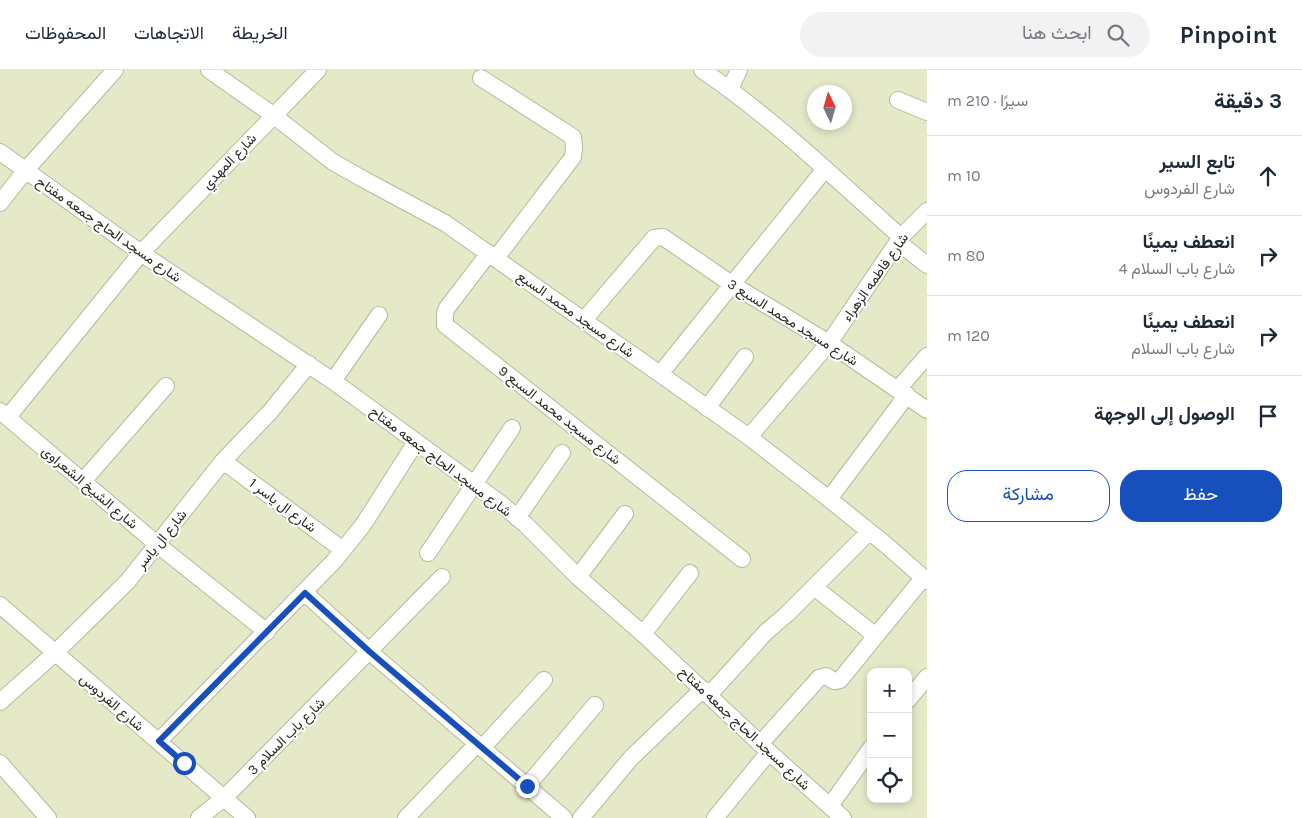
<!DOCTYPE html>
<html lang="ar">
<meta charset="utf-8">
<style>
:root{--surface:#fff;--page:#f2f2f3;--text:#1f2937;--muted:#747a83;--line:#e0e1e3;--accent:#1750bc}
body{margin:0;font-family:Karla,Vazirmatn,sans-serif;background:var(--page);color:var(--text);direction:rtl}
.controls{position:absolute;right:15px;bottom:15px;display:grid;overflow:hidden;border-radius:10px;box-shadow:0 2px 8px #0003}
.controls button{width:45px;height:45px;display:grid;place-items:center;padding:0;border:0;border-bottom:1px solid var(--line);background:var(--surface);color:var(--text);font:25px sans-serif}
.compass{position:absolute;left:807px;top:15px;width:45px;height:45px;border-radius:50%;background:var(--surface);box-shadow:0 2px 8px #0003;rotate:355deg}
.stop{position:absolute;width:15px;height:15px;margin:-11px;border:4px solid #1750bc;border-radius:50%;background:#fff}
.stop.end{background:#1750bc;border-color:#fff;box-shadow:0 1px 5px #0008}
.list{margin:0;padding:0;list-style:none}
h2{display:flex;justify-content:space-between;align-items:center;height:65px;margin:0;padding:0 20px;font-size:21px}
h2 small{font-size:16px;font-weight:400;color:var(--muted)}
.list li{display:grid;grid-template-columns:32px 1fr auto;gap:15px;align-items:center;box-sizing:border-box;height:80px;padding:0 20px;border-top:1px solid var(--line)}
.list b{display:block;font-size:19px;white-space:nowrap}
.list p{margin:0;font-size:16px;white-space:nowrap;color:var(--muted)}
.list em{font-size:16px;font-style:normal;color:var(--muted)}
.actions{display:flex;gap:10px;padding:15px 20px}
.actions a{flex:1;padding:11px 0;border:1px solid var(--accent);border-radius:20px;text-align:center;font-size:18px;color:var(--accent)}
.actions .main{background:var(--accent);color:#fff}
.icon{flex:none;width:28px;height:28px;fill:none;stroke:currentColor;stroke-width:2;stroke-linecap:round;stroke-linejoin:round}
.map{position:relative;flex:none;width:927px;height:748px;overflow:hidden;direction:ltr}
header{display:flex;align-items:center;gap:30px;box-sizing:border-box;height:70px;padding:0 25px;background:var(--surface);border-bottom:1px solid var(--line)}
header strong{font-size:24px}
nav{display:flex;gap:28px;margin-inline-start:auto;font-size:18px}
.search{width:350px;height:45px;background:var(--page);display:flex;align-items:center;gap:12px;box-sizing:border-box;padding:0 18px;border-radius:28px;color:var(--muted);font-size:19px}
main{display:flex}
aside{flex:1;background:var(--surface)}
.map>svg:first-child{display:block}
</style>
<header>
<strong>Pinpoint</strong>
<div class="search"><svg class="icon" aria-label="search" viewBox="0 0 24 24"><circle cx="10" cy="10" r="6"/><path d="M15 15l6 6"/></svg>ابحث هنا</div>
<nav><a>الخريطة</a><a>الاتجاهات</a><a>المحفوظات</a></nav>
</header>
<main>
<aside>
<h2>3 دقيقة<small>سيرًا · 210 m</small></h2>
<ul class="list">
<li><svg class="icon" aria-label="ahead" viewBox="0 0 24 24"><path d="M12 20V5M6 11l6-6 6 6"/></svg><div><b>تابع السير</b><p>شارع الفردوس</p></div><em>10 m</em></li>
<li><svg class="icon" aria-label="right" viewBox="0 0 24 24"><path d="M7 20v-9h11M14 6l5 5-5 5"/></svg><div><b>انعطف يمينًا</b><p>شارع باب السلام 4</p></div><em>80 m</em></li>
<li><svg class="icon" aria-label="right" viewBox="0 0 24 24"><path d="M7 20v-9h11M14 6l5 5-5 5"/></svg><div><b>انعطف يمينًا</b><p>شارع باب السلام</p></div><em>120 m</em></li>
<li><svg class="icon" aria-label="arrive" viewBox="0 0 24 24"><path d="M6 21V4h12l-3 4 3 4H6"/></svg><div><b>الوصول إلى الوجهة</b></div></li>
</ul>
<div class="actions"><a class="main">حفظ</a><a>مشاركة</a></div>
</aside>
<div class="map">
<svg width="927" height="748" viewBox="0 0 927 748">
<rect width="100%" height="100%" fill="#e5e9c8"/>
<g fill="none" stroke-linecap="round" stroke-linejoin="round">
<g stroke="#b7ba9a" stroke-width="18">
<path id="minor" d="M 209,0 L 273,45 L 333,92 L 363,109 L 445,153 L 660,304 L 749,367 L 829,429 L 885,474 L 927,511
M 702,0 C 773,48 837,110 901,167
M 481,8 L 573,67 L 574,77 L 573,87 L 496,188
M 730,19 L 739,0
M 898,30 L 927,42
M 0,82 L 141,183 L 333,311 L 500,433 L 525,454 L 578,507 L 643,564 L 769,682 L 843,748
M 0,133 L 25,101 L 115,0
M 898,172 L 927,195
M 489,183 L 447,238 L 445,243 L 445,255 L 742,489
M 584,250 L 654,168 L 663,167 L 733,215 L 829,273 L 927,340
M 660,304 L 825,99
M 333,311 L 379,245
M 898,319 L 927,286
M 707,338 L 745,287
M 0,341 L 158,475 L 267,562
M 8,347 L 141,183 L 318,0
M 749,367 L 829,273 L 901,167 L 927,141
M 223,391 L 343,480
M 84,410 L 166,316
M 829,429 L 907,325
M 517,448 L 562,383
M 428,483 L 512,358
M 578,507 L 625,444
M 814,517 L 876,566
M 305,523 L 370,582 L 564,748
M 0,535 L 247,748
M 643,564 L 690,503
M 709,625 L 766,562 L 787,544 L 869,462
M 908,630 L 927,607
M 0,632 L 55,583 L 128,511 L 223,391 L 270,342 L 309,294
M 159,671 L 335,490 L 363,455 L 416,372
M 760,674 L 819,608 L 826,606 L 834,611 L 840,610 L 923,508
M 482,678 L 544,610
M 0,693 L 48,748
M 527,716 L 595,635
M 830,736 L 871,678
M 199,748 L 224,728 L 442,507
M 406,748 L 477,674
M 581,748 L 631,688 L 703,619
M 715,748 L 769,682"/>
</g>
<use href="#minor" stroke="#fff" stroke-width="16"/>
</g>
<g fill="none" stroke-linecap="round" stroke-linejoin="round">
<path stroke="#1750bc" stroke-width="6" d="M 184,693 L 159,671 L 305,523 L 370,582 L 527,716"/>
</g>
<g text-anchor="middle" stroke-width="4" stroke-linejoin="round" paint-order="stroke">
<g font-size="14" fill="#2a2b1e" stroke="#fff">
<text transform="translate(229 91) rotate(-46)" y="5">شارع المهدي</text>
<text transform="translate(109 159) rotate(35)" y="5">شارع مسجد الحاج جمعه مفتاح</text>
<text transform="translate(875 207) rotate(-55)" y="5">شارع فاطمه الزهراء</text>
<text transform="translate(576 244) rotate(35)" y="5">شارع مسجد محمد السبع</text>
<text transform="translate(793 252) rotate(32)" y="5">شارع مسجد محمد السبع 3</text>
<text transform="translate(560 345) rotate(38)" y="5">شارع مسجد محمد السبع 9</text>
<text transform="translate(441 391) rotate(37)" y="5">شارع مسجد الحاج جمعه مفتاح</text>
<text transform="translate(90 417) rotate(40)" y="5">شارع الشيخ الشعراوى</text>
<text transform="translate(283 435) rotate(37)" y="5">شارع ال ياسر 1</text>
<text transform="translate(161 469) rotate(-51)" y="5">شارع ال ياسر</text>
<text transform="translate(112 632) rotate(41)" y="5">شارع الفردوس</text>
<text transform="translate(745 658) rotate(43)" y="5">شارع مسجد الحاج جمعه مفتاح</text>
<text transform="translate(286 666) rotate(-45)" y="5">شارع باب السلام 3</text>
</g>
</g>
</svg>
<div class="controls">
<button>+</button>
<button>−</button>
<button><svg class="icon" aria-label="locate" viewBox="0 0 24 24"><circle cx="12" cy="12" r="6"/><path d="M12 2v4M12 18v4M2 12h4M18 12h4"/></svg></button>
</div>
<svg class="compass" viewBox="-18 -18 36 36"><path d="M0-13l5 13h-10z" fill="#e53935"/><path d="M0 13l5-13h-10z" fill="#747a83"/></svg>
<div class="stop" style="left:184px;top:693px"></div>
<div class="stop end" style="left:527px;top:716px"></div>
</div>
</main>
